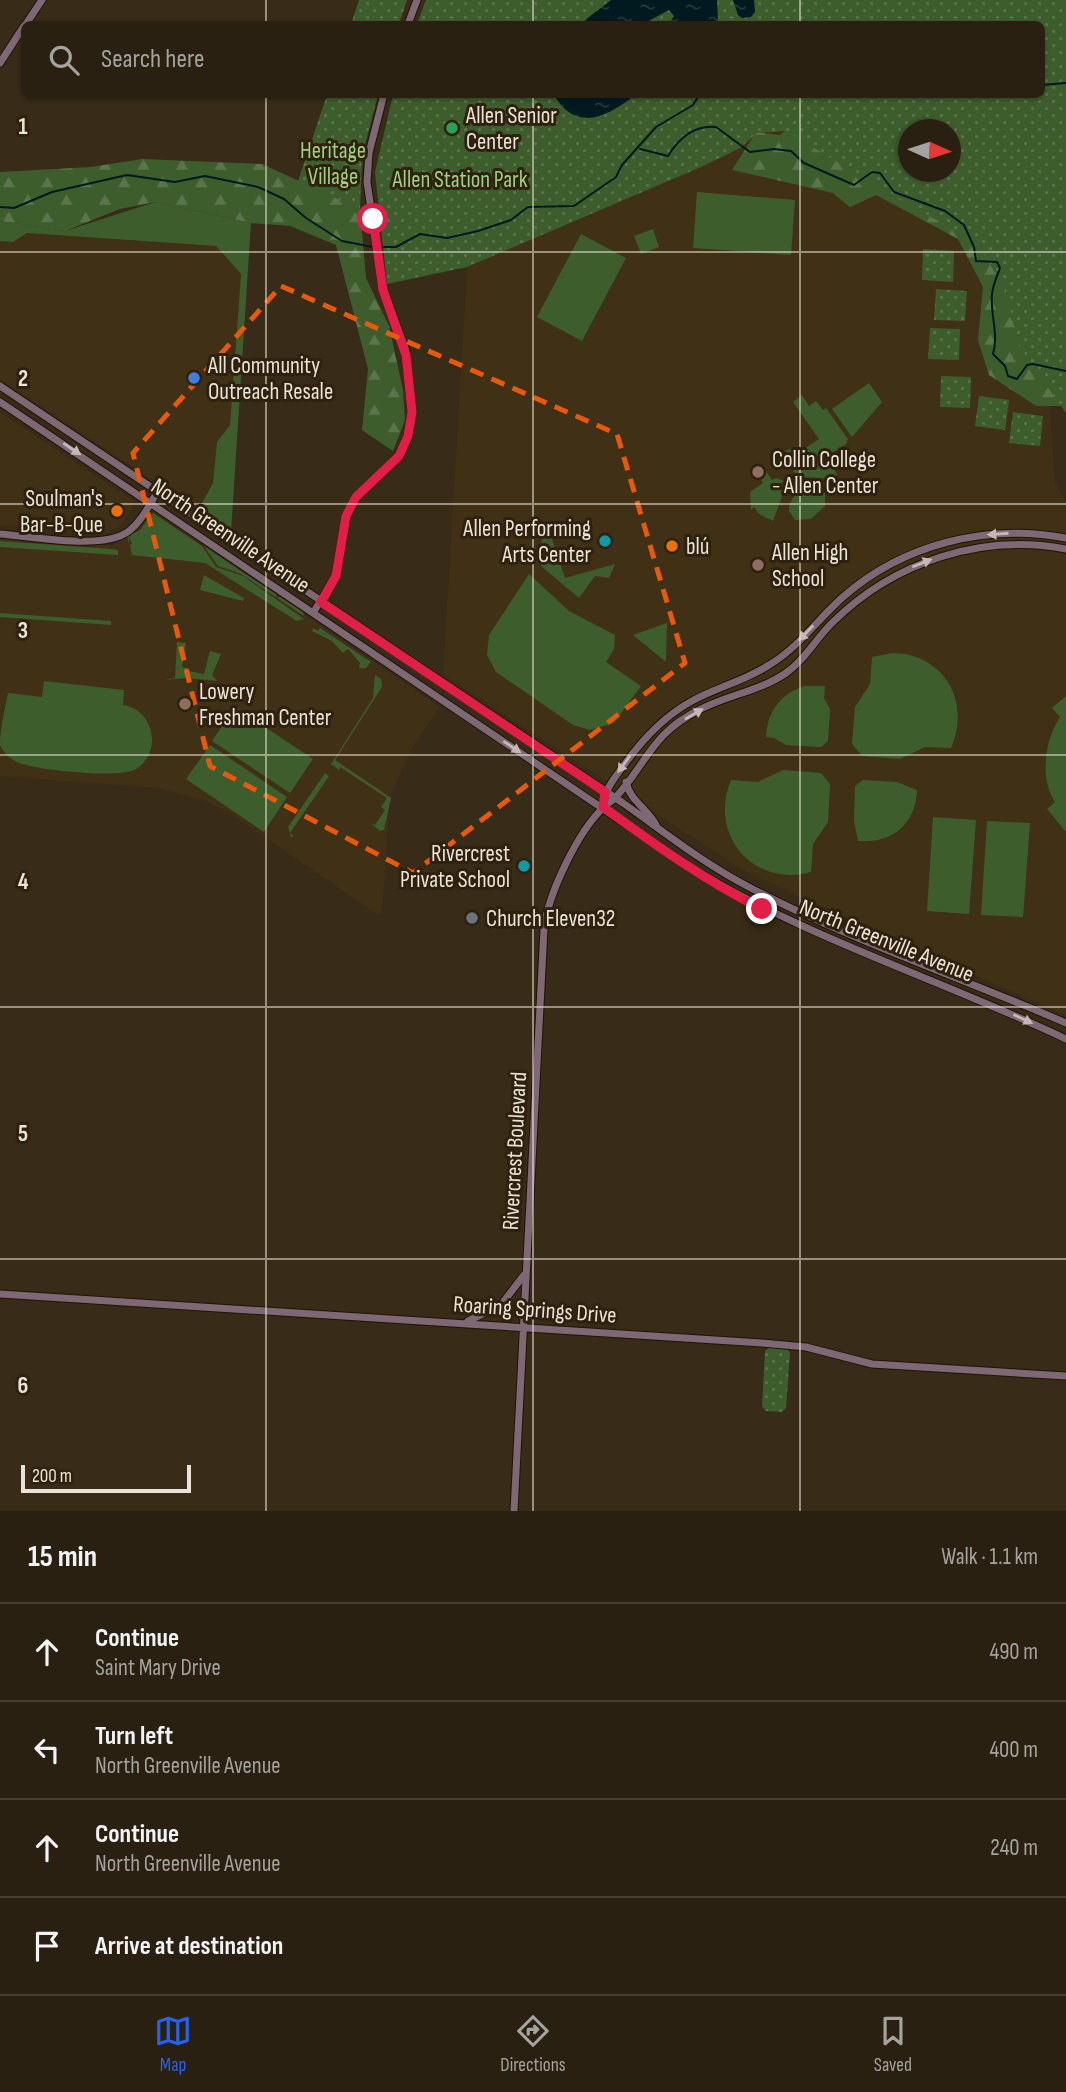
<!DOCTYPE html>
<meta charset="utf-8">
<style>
:root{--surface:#2a2011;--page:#32281a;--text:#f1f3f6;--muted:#a5a39f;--line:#463e31;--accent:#2563eb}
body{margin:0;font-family:"Sofia Sans Condensed",sans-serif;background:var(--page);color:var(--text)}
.compass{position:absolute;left:898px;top:119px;width:63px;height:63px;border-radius:50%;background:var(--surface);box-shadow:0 2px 5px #0004;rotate:93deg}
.scale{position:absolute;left:21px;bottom:18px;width:170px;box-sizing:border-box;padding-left:7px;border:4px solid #ebe3d7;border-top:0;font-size:19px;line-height:24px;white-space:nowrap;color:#ebe3d7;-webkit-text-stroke:5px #2e210d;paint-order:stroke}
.stop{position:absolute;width:21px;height:21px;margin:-16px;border:5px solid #e11d48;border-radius:50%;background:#fff}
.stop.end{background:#e11d48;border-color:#fff;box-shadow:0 2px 7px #0008}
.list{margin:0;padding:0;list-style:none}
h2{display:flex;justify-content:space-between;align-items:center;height:91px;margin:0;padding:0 28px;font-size:30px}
h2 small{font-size:23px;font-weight:400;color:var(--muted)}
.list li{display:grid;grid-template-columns:46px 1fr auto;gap:21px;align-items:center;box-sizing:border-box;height:98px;padding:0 28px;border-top:2px solid var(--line)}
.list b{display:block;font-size:26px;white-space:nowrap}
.list p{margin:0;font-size:23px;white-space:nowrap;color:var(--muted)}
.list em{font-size:23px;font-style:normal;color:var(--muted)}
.icon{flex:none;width:38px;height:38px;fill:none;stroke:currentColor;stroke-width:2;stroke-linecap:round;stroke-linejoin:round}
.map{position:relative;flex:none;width:1066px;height:1511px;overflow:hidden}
.search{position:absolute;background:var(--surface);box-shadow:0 2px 5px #0004;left:21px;right:21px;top:21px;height:77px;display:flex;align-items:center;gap:18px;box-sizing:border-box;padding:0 24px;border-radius:10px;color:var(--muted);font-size:26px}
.sheet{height:483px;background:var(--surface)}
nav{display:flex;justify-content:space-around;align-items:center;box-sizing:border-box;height:98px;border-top:2px solid var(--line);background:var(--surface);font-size:19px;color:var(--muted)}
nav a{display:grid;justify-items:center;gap:4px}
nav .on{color:var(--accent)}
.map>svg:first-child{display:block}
</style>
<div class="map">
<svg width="1066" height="1511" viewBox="0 0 1066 1511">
<defs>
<pattern id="forest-firs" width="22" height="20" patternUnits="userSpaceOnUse" patternTransform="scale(1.75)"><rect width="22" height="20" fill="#3e5d2d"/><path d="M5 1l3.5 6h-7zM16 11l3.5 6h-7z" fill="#5a744b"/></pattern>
<pattern id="park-dots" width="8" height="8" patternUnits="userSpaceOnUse" patternTransform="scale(1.75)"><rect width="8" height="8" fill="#3e5d2d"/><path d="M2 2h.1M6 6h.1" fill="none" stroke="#5a744b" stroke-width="1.8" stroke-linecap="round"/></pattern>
<pattern id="water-ripples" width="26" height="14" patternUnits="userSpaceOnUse" patternTransform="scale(1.75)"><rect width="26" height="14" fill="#001a1f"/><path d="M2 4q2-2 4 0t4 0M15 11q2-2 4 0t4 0" fill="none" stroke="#253b3f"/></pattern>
</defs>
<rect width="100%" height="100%" fill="#382b17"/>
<path fill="#403015" d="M 786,131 L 975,239 L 1049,396 L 1055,483 L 1066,501 L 1066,1016 L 746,872 L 443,675 L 467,267 L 701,167 L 757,133 Z
M 27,233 L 216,246 L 241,274 L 230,425 L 217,442 L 213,483 L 198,510 L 0,379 L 0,241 L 13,242 Z
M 0,412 L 132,500 L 132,509 L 119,527 L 105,533 L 0,525 Z
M 149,512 L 154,512 L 437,705 L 439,708 L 412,748 L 390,797 L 382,913 L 375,913 L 228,812 L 206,801 L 157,788 L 0,776 L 0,538 L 55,544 L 114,545 L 136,531 Z"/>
<path fill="#3e5d2d" d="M 697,192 L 795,200 L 791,255 L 693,248 Z
M 155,202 L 251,223 L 231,532 L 198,510 L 213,483 L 217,442 L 230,425 L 241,274 L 216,246 L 27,233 L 13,242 L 0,241 L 0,221 L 65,231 Z
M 653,229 L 659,247 L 641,254 L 634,236 Z
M 581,234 L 626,258 L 582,341 L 537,317 Z
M 869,383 L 882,402 L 852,437 L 832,409 Z
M 802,395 L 809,406 L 816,401 L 823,410 L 826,408 L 848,439 L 846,444 L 829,455 L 837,475 L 834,479 L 802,477 L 793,472 L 797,462 L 785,451 L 792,448 L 801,451 L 819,439 L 793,402 Z
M 766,471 L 772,480 L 776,478 L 784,481 L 781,483 L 785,488 L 773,521 L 759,514 L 754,507 L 751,510 L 750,492 L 763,483 L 761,479 Z
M 813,486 L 825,493 L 825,506 L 811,519 L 795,520 L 789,511 C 789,497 800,489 813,486 Z
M 153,513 L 202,546 L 216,567 L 243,576 L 304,619 L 297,621 L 205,563 L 132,555 L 130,545 L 132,544 L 129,536 L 129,544 L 127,536 L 140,530 Z
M 542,524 L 550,533 L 565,578 L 615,564 L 609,578 L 595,576 L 579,598 L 541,566 Z
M 0,541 L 112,549 L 118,550 L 118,555 L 0,547 Z
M 204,546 L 277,595 L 275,598 L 280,597 L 303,612 L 304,616 L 241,574 L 218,566 Z
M 529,574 L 569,611 L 615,635 L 614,649 L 606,662 L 641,686 L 614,723 L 590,730 L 573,725 L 496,672 L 487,655 L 489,635 Z
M 204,575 L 244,598 L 243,601 L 200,590 Z
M 0,613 L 111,621 L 111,625 L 0,617 Z
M 667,623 L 666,659 L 665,661 L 633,635 Z
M 313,628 L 318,631 L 320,628 L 371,662 L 366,668 L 359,668 L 360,663 L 348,649 L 343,653 L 332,641 L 312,631 Z
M 177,642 L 186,643 L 182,667 L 188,668 L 186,678 L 164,680 L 175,678 Z
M 210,651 L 221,654 L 212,675 L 217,681 L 187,678 L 189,671 L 204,674 Z
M 893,653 C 945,654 971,703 951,748 L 925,747 L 900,759 L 862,756 L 852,744 L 855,707 L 870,684 L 872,657 Z
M 375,675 L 381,679 L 382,687 L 335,760 L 391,798 L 384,830 L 380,831 L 370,823 L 375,825 L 385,810 L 381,807 L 387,798 L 340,767 L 339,770 L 331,764 L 373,698 Z
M 44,681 L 124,690 L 123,705 C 154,709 163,753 136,769 C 120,779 38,770 19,763 C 12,760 3,753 0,745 C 0,727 5,710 8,693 L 42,697 Z
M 805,686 L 825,686 L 824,698 L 830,709 L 828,741 L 821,747 L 786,745 L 774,738 L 766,737 C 767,712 780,694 805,686 Z
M 1066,696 L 1066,832 L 1047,809 L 1055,802 C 1039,778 1045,740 1060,717 L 1052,708 Z
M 235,707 L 313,759 L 290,793 L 212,741 Z
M 210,745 L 287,797 L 264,832 L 186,779 Z
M 783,770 L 821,773 L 830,784 L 828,822 L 813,844 L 811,872 C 754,888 708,835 731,780 L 758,782 Z
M 325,773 L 329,776 L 290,833 L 294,836 L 291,837 L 288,827 Z
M 863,780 L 897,782 L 917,790 C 916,824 892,844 858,841 L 854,821 L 855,786 Z
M 933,817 L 976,820 L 969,914 L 927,911 Z
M 987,821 L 1030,823 L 1023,917 L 981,915 Z"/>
<path fill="url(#forest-firs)" d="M 791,126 L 908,172 L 967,211 L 1066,406 L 1036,406 L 989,375 L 978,340 L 983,287 L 958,239 L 876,195 L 850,207 L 833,193 L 732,170 L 756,132 L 780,135 Z
M 142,159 L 262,164 L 360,209 L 366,278 L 389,326 L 403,390 L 405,420 L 393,451 L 362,430 L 368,369 L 336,245 L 290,226 L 251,223 L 155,202 L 120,209 L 65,231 L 0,221 L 0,172 L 91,167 Z"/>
<path fill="url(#park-dots)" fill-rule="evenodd" d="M 359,0 L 407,0 L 399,24 L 351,24 Z
M 426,0 L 1066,0 L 1066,413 L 1019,346 L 1006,291 L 975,239 L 922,213 L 786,131 L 757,133 L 740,148 L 701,167 L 467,267 L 387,284 L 375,172 L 393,95 L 1042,94 L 1042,24 L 417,24 ZM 908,130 L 950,130 L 950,172 L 908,172 Z
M 327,95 L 378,95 L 362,156 L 360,209 L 298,181 Z
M 923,249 L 954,251 L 953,282 L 922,280 Z
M 936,289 L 967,291 L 965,321 L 934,320 Z
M 930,328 L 960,329 L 959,360 L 928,359 Z
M 941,376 L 971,377 L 970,408 L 940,407 Z
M 979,396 L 1009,400 L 1005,430 L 975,426 Z
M 1013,412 L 1043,416 L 1040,446 L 1009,443 Z
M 770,1347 L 786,1347 L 790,1353 L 786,1408 L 782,1412 L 766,1411 L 762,1406 L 765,1351 Z"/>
<path fill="url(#water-ripples)" d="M 611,0 L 717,0 L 718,19 L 715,24 L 663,24 L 670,22 L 674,16 L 669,10 L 643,24 L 580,24 Z
M 733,0 L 754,0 L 755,12 L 751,17 L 742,18 L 738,15 Z
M 554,95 L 635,95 C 608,116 577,134 554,95 Z"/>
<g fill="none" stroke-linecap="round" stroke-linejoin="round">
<path stroke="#001a1f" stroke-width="2" d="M 1042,85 L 1066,83
M 640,149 L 668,156 C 679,138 694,125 716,127 L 750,152 L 774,149 L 791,151 L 804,163 L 854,185 L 872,172 L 880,173 L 894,192 L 945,211 L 964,225 L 974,247 L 976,261 L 997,262 L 1000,268 C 997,276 993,285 992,294 C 990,314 999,334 993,354 L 1005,366 L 1008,376 L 1017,379 L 1027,365 L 1033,364 L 1066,371
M 0,207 L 14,208 L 52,192 L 127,175 L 175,182 L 205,176 L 258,187 L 284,199 L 306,218 L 342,241 L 373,247
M 379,247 L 396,247 L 420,234 L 447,238 L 478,231 L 511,220 L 528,207 L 574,206 L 616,177 L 622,165 L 656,127 L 693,105 L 700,94"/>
<g stroke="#1f1302" stroke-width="9">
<path id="secondary" d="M 26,24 L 42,0
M 408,24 L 417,0
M 0,63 L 24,26
M 0,386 L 623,803 C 664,832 703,863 747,886 C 849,940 960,977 1066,1023
M 0,402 L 691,868 C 809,939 942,980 1066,1039
M 0,534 C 32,536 103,551 129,531 C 142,521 149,505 158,491
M 313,613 L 336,576 L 346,516 L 356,497 L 399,456 L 408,436 L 412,412 L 405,348 L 383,290 L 367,182 L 369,153 L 384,94
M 626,782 C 630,801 648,809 656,825
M 603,807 C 605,789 613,780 624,765 C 642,740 664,716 692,701 C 717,687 745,681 769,665 C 798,648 818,619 843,597 C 903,544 988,523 1066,538
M 0,1294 L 762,1343 L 806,1347 L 872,1364 L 1066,1376
M 468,1321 L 501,1305 L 524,1275
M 514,1511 L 544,929 C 548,894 578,831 604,807 C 607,803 613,801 616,797 C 647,763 652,733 699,710 C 727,695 760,691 786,673 C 806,659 816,638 833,622 C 894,562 981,533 1066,549"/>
</g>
<use href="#secondary" stroke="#7e6875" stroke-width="7"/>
</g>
<defs><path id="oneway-solid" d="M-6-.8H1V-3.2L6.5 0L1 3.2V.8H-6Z" transform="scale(1.75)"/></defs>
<g fill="#c5b8b5">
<use href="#oneway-solid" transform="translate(72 449) rotate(34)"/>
<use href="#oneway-solid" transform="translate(998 534) rotate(176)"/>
<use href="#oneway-solid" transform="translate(922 563) rotate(-22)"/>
<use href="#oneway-solid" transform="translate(806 633) rotate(134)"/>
<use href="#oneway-solid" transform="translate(694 714) rotate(-30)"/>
<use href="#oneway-solid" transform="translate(512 747) rotate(34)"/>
<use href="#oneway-solid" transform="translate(624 764) rotate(126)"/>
<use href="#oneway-solid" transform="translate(1023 1019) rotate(25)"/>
</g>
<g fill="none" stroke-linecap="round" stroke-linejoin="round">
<path stroke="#e11d48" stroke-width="9" d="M 373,219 L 383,290 L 406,355 L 412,412 L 408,436 L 399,456 L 356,497 L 346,516 L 336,576 L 321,602 L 605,792 L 603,807 C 654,844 706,881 762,909"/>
</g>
<path fill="none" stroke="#e8590c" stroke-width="5" stroke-dasharray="14 9" stroke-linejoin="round" d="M 281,286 L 617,434 L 685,663 L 413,873 L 210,766 L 133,453 Z"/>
<path fill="none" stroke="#ebe3d7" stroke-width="2" stroke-opacity="0.55" d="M 266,0 L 266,24M 533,0 L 533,24M 800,0 L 800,24M 266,94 L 266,1511M 533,94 L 533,1511M 800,94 L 800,1511M 0,252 L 1066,252M 0,504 L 1066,504M 0,755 L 1066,755M 0,1007 L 1066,1007M 0,1259 L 1066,1259"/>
<circle fill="#2e9e5b" stroke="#2e210d" stroke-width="2.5" cx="452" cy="128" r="7"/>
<circle fill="#3f7fe0" stroke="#2e210d" stroke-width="2.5" cx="194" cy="378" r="7"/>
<g fill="#8d6e63" stroke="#2e210d" stroke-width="2.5">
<circle cx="758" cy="472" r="7"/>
<circle cx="758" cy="565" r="7"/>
<circle cx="185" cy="704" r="7"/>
</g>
<g fill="#e8710a" stroke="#2e210d" stroke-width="2.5">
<circle cx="117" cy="511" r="7"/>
<circle cx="672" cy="546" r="7"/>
</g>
<g fill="#0f9aa8" stroke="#2e210d" stroke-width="2.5">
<circle cx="605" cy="541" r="7"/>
<circle cx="524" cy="866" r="7"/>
</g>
<circle fill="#6b7280" stroke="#2e210d" stroke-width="2.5" cx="472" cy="918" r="7"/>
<g text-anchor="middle" stroke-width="6" stroke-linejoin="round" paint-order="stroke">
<g font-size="23" fill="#ebe3d7" stroke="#2e210d" text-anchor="start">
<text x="466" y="123">Allen Senior<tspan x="466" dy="26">Center</tspan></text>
<text x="208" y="373">All Community<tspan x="208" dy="26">Outreach Resale</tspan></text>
<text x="772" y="467">Collin College<tspan x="772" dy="26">- Allen Center</tspan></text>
<text x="103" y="506" text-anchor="end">Soulman's<tspan x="103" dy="26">Bar-B-Que</tspan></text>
<text x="591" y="536" text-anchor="end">Allen Performing<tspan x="591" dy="26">Arts Center</tspan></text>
<text x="686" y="554">blú</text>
<text x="772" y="560">Allen High<tspan x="772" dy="26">School</tspan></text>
<text x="199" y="699">Lowery<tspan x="199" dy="26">Freshman Center</tspan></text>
<text x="510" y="861" text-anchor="end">Rivercrest<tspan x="510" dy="26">Private School</tspan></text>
<text x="486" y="926">Church Eleven32</text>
</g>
<g font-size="23" fill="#9dd084" stroke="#2e210d">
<text x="333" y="158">Heritage<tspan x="333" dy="26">Village</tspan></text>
<text x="460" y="187">Allen Station Park</text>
</g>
<g font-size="23" fill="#ebe3d7" stroke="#2e210d">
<text transform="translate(231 535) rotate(34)" y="8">North Greenville Avenue</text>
<text transform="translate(887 940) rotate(22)" y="8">North Greenville Avenue</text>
<text transform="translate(514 1151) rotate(-87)" y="8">Rivercrest Boulevard</text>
<text transform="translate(535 1309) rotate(4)" y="8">Roaring Springs Drive</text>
</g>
</g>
<g font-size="23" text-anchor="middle" font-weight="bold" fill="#ebe3d7" stroke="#2e210d" stroke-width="6" stroke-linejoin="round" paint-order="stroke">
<text x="23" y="134">1</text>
<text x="23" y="386">2</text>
<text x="23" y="638">3</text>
<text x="23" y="889">4</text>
<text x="23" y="1141">5</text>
<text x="23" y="1393">6</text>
</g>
</svg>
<svg class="compass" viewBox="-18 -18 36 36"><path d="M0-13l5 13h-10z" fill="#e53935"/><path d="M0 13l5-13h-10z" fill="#a5a39f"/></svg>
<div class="scale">200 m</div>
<div class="stop" style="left:373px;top:219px"></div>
<div class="stop end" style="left:762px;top:909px"></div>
<div class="search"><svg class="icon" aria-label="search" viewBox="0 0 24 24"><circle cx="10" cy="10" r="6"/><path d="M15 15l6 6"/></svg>Search here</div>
</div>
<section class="sheet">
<h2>15 min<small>Walk · 1.1 km</small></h2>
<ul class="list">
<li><svg class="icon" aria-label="ahead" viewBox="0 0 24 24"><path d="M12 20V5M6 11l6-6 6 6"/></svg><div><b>Continue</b><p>Saint Mary Drive</p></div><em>490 m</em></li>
<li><svg class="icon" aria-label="left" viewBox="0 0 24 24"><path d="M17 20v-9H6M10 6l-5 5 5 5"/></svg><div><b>Turn left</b><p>North Greenville Avenue</p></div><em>400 m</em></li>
<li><svg class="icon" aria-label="ahead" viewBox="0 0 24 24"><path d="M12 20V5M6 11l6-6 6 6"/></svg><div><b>Continue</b><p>North Greenville Avenue</p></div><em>240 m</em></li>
<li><svg class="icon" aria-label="arrive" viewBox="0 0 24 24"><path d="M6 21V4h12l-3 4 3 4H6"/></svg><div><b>Arrive at destination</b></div></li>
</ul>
</section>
<nav>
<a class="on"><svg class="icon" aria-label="map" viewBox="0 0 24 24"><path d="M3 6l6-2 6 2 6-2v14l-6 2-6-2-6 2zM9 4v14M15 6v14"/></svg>Map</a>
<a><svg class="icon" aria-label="directions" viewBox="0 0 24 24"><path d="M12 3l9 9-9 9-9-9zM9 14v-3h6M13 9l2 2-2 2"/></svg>Directions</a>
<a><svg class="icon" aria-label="saved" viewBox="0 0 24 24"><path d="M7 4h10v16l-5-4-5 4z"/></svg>Saved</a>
</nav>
